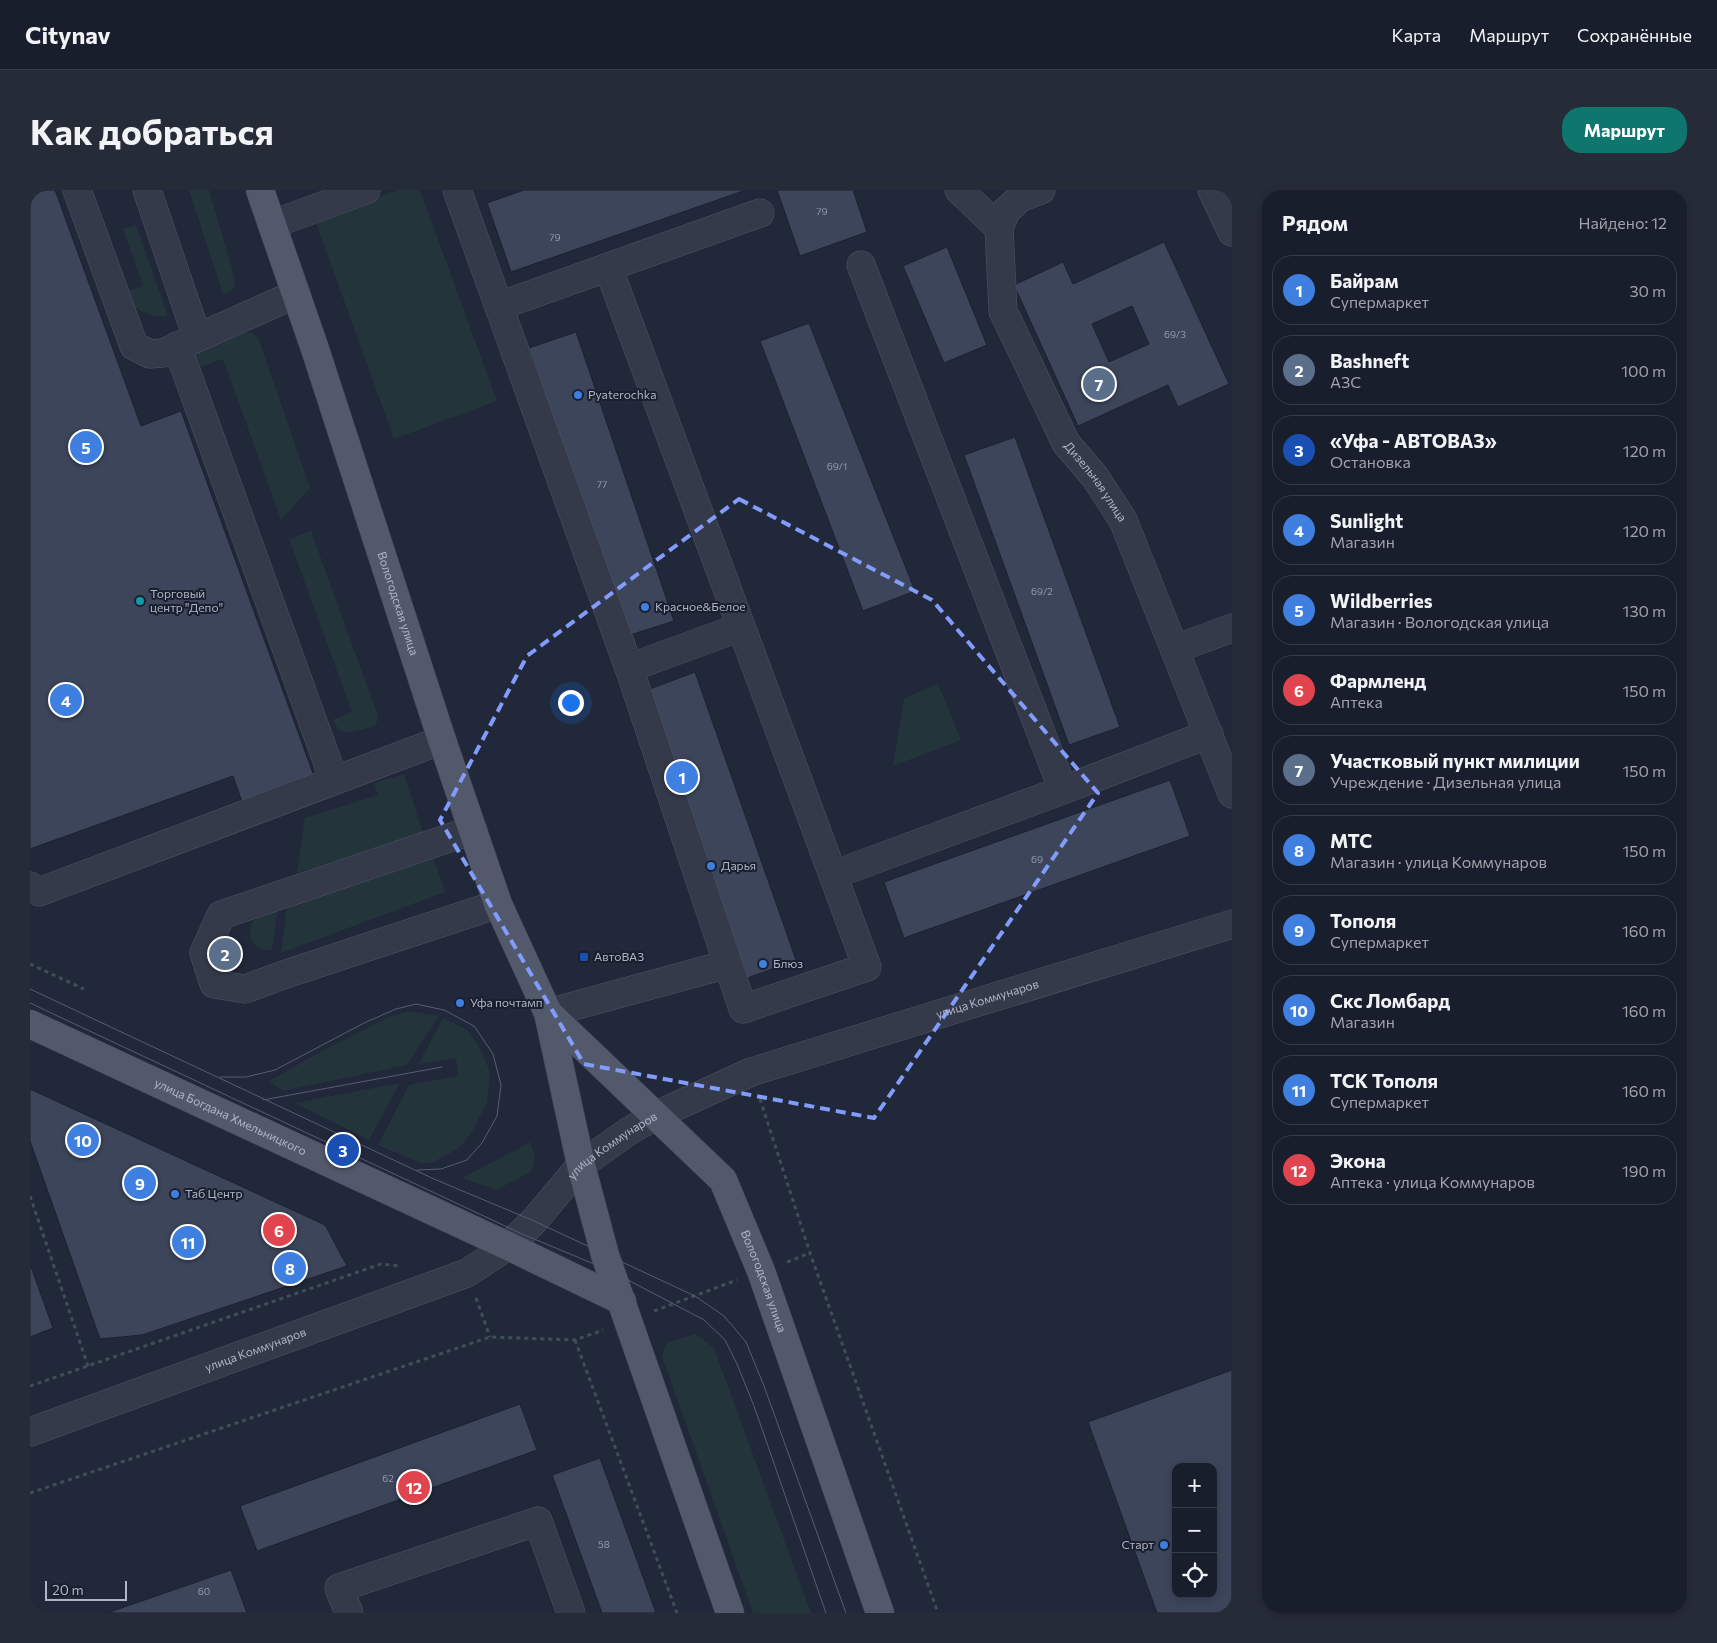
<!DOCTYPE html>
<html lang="ru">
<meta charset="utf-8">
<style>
:root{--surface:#191e2c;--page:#262b38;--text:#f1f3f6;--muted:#9fa2a9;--line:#373c48;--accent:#0f766e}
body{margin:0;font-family:Commissioner,sans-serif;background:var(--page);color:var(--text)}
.controls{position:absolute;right:15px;bottom:15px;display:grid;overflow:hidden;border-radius:10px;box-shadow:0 2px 8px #0003}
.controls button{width:45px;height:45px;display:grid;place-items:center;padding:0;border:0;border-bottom:1px solid var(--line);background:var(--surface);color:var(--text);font:25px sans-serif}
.scale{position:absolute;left:15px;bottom:12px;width:82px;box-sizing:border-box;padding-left:5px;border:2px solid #afb5c7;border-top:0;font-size:14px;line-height:18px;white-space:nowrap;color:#afb5c7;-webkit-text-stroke:4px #1a1f2f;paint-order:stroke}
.you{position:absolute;left:540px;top:512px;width:18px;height:18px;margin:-12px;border:4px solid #fff;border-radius:50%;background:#1a73e8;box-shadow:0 0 0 8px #1a73e833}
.badge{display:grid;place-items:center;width:32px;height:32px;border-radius:50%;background:var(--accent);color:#fff;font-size:16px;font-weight:700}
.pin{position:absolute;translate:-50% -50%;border:2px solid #fff;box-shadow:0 1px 5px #0006}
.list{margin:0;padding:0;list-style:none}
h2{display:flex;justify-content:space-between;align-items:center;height:65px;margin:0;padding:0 20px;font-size:21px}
h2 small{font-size:16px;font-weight:400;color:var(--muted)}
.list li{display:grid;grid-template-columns:32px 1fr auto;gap:15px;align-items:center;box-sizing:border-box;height:70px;margin:0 10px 10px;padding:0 10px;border:1px solid var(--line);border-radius:20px}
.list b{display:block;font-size:19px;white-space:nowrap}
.list p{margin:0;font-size:16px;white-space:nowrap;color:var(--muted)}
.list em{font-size:16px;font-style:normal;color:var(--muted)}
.icon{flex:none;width:28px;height:28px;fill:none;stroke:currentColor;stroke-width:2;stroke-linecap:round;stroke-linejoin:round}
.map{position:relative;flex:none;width:1202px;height:1423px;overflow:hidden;border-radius:20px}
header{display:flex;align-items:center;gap:30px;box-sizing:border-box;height:70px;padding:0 25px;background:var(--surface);border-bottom:1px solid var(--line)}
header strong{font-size:24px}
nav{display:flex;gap:28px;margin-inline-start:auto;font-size:18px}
.intro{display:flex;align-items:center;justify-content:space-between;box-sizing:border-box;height:120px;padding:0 30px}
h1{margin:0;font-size:35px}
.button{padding:12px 22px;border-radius:20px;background:var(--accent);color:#fff;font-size:18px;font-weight:700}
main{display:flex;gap:30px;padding:0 30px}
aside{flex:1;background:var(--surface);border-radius:20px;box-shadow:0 2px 8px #0003}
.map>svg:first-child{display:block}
</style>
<header>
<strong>Citynav</strong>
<nav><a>Карта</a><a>Маршрут</a><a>Сохранённые</a></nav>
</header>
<div class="intro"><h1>Как добраться</h1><a class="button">Маршрут</a></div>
<main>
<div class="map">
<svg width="1202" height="1423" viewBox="0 0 1202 1423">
<rect width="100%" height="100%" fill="#21283a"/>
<path fill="#23343b" d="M 159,0 L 179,0 L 205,89 L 205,98 L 193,104 Z
M 368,0 L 390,0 L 467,211 L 364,249 L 285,30 Z
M 106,35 L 138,126 C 123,128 113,123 101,115 L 97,101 L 113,96 L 93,39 Z
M 213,142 L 221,143 L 228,147 L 280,298 L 251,330 L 193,169 L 171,177 L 164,159 Z
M 281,341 L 348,526 L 347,532 L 344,536 L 319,543 L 310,541 L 302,530 L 322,522 L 259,349 Z
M 908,494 L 931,550 L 863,576 L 874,508 Z
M 374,584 L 393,643 L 267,683 L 275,628 L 348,605 L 344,593 Z
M 404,669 L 415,702 L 251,763 L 257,716 Z
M 248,717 L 242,760 C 225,761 214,746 224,730 C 229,723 240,720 248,717 Z
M 381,821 L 409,826 L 377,875 L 253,901 L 239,891 L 288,863 L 361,826 Z
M 413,828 L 437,840 L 449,856 L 460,882 L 457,912 L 442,942 L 429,958 L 402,973 L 391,973 L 348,955 L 379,895 L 428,886 L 426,868 L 389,874 Z
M 370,893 L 339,950 L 265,913 Z
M 501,952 L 505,969 L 501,982 L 466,1000 L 432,988 Z
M 666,1144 L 684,1158 L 781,1423 L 723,1423 L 632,1166 L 636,1153 Z"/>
<path fill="#3d455a" stroke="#1c2131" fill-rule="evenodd" d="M 0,0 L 25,0 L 111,236 L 151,221 L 284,586 L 212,612 L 203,586 L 0,659 Z
M 494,0 L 716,0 L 481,82 L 457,13 Z
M 747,0 L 823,0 L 837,42 L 770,66 Z
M 1134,52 L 1199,194 L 1148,217 L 1138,195 L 1048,236 L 984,95 L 1033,72 L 1043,94 ZM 1102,116 L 1119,154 L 1079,172 L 1062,134 Z
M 917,57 L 957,155 L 914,173 L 873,76 Z
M 779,133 L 885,401 L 833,421 L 730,151 Z
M 546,142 L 644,431 L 597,446 L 499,158 Z
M 985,247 L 1090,537 L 1039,555 L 934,265 Z
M 665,482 L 766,770 L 715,789 L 617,500 Z
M 1140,590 L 1160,646 L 874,748 L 854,692 Z
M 0,899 L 295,1035 L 317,1076 L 112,1145 L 70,1149 L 0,951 Z
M 0,1074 L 23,1138 L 0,1147 Z
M 1202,1180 L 1202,1423 L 1127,1423 L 1058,1232 ZM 1146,1277 L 1183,1277 L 1183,1404 L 1146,1404 Z
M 490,1214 L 507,1260 L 227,1361 L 210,1316 Z
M 570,1268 L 626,1423 L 572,1423 L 522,1285 Z
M 201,1380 L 217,1423 L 77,1423 Z"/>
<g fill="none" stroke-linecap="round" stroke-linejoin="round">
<g stroke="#4f5565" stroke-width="29">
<g id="minor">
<path d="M 47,0 L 104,156 L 120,164 L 133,163 L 266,104"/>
<path d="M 117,0 L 167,147"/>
<path d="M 427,0 L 599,478 L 698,774 L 518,823"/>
<path d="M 929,0 L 969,38"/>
<path id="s1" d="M 1011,0 L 990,8 L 976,21 L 969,38 L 973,121 L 1036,253 L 1065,287 L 1093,330 L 1202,604"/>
<path d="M 1182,0 L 1202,42"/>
<path d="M 243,34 L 336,0"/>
<path d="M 831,75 L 1033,600 L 1179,544"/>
<path d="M 578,77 L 803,685 L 1033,600"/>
<path d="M 469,116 L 730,23"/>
<path d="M 147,156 L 304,590"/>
<path d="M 1145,459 L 1202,438"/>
<path d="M 599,478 L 711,437"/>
<path d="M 443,640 L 191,725 L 174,763 L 184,794 L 215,799 L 253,785 L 468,714"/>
<path d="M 0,696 L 9,702 L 412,550"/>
<path d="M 698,774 L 713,819 L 837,777 L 803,685"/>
<path id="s2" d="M 0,1242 L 437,1083 L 478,1056 L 504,1031 L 551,975 L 599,941 L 627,925 L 721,882 L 1202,734"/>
<path d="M 319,1423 L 309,1398 L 508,1331 L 541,1423"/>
</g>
</g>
<g stroke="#3e4354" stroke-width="29">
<g id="major">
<path id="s3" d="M 230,0 L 285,159 L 412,550 L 468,714 L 518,823 L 551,975 L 575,1065 L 700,1423"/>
<path id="s4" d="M 518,823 L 693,990 L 731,1081 L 850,1423"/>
<path id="s5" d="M 0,834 L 478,1056 L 592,1111"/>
</g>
</g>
<path stroke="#3e5056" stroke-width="3" stroke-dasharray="4 4" stroke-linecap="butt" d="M 0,774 L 54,799
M 730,909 L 780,1063 L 908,1423
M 0,1006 L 58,1176
M 757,1072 L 780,1063
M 446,1108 L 460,1147
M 624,1121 L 707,1090
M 545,1150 L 647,1423
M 0,1196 L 351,1074 L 370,1076
M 0,1303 L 460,1147 L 545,1150 L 573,1140"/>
<use href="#minor" stroke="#353a4b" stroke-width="28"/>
<use href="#major" stroke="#52596b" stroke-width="28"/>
<path stroke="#565d72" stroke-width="1" d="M 0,799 L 404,989 L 504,1031 L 665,1106 L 694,1126 L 716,1152 L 734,1196 L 816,1423
M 0,813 L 492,1044 L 581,1081 L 674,1130 L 695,1150 L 707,1174 L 724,1216 L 796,1423
M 190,887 L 216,887 L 245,880 L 334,833 L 366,819 L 386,814 L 414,820 L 444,836 L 463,864 L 471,895 L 467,926 L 452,953 L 437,970 L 411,979 L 387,980
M 233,910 L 412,877"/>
</g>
<path fill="none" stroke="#819cfb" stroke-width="4" stroke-dasharray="10 6" stroke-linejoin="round" d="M 709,309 L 902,410 L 1068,603 L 844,928 L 554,874 L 410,630 L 497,466 Z"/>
<g fill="#3f7fe0" stroke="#1a1f2f" stroke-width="2">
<circle cx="548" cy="205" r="5"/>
<circle cx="615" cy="417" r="5"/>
<circle cx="681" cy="676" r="5"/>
<circle cx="733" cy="774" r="5"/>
<circle cx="430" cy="813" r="5"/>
<circle cx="145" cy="1004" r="5"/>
<circle cx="1134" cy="1355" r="5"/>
</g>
<circle fill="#0f9aa8" stroke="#1a1f2f" stroke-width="2" cx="110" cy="411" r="5"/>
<rect fill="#1a4fb4" stroke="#1a1f2f" stroke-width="2" x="549" y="762" width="10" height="10" rx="2.5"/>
<g text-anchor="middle" stroke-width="4" stroke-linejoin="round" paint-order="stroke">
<g font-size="10" fill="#9299ac">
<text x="792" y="25">79</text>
<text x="525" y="51">79</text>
<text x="1145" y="148">69/3</text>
<text x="807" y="280">69/1</text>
<text x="572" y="298">77</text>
<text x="1012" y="405">69/2</text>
<text x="1007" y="673">69</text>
<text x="358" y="1292">62</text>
<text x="574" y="1358">58</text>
<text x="174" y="1405">60</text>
</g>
<g font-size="12" fill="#afb5c7" stroke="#1a1f2f" text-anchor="start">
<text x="558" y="209">Pyaterochka</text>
<text x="120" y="408">Торговый<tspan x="120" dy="14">центр "Депо"</tspan></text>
<text x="625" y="421">Красное&amp;Белое</text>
<text x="691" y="680">Дарья</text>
<text x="564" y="771">АвтоВАЗ</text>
<text x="743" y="778">Блюз</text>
<text x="440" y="817">Уфа почтамп</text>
<text x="155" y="1008">Таб Центр</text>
<text x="1124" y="1359" text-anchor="end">Старт</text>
</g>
<g font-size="12" fill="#afb5c7" stroke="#1a1f2f">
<text dy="4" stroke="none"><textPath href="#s1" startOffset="338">Дизельная улица</textPath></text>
<text dy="4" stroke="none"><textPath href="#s3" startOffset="436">Вологодская улица</textPath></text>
<text dy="4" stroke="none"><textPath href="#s2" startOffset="1065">улица Коммунаров</textPath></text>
<text dy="4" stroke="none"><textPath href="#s5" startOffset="221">улица Богдана Хмельницкого</textPath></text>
<text dy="4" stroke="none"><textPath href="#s2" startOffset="660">улица Коммунаров</textPath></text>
<text dy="4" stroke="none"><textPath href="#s4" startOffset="351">Вологодская улица</textPath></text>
<text dy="4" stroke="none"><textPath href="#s2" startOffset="240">улица Коммунаров</textPath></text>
</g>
</g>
</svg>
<div class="controls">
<button>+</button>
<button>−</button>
<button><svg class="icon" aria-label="locate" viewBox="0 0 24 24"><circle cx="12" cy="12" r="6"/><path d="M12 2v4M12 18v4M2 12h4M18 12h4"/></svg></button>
</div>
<div class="scale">20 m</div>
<div class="you"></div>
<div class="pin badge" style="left:652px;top:587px;background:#3f7fe0">1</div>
<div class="pin badge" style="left:195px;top:764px;background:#5c6f8a">2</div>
<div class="pin badge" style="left:313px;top:960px;background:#1a4fb4">3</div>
<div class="pin badge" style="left:36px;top:510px;background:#3f7fe0">4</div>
<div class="pin badge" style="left:56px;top:257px;background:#3f7fe0">5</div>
<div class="pin badge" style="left:249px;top:1040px;background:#e0444e">6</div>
<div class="pin badge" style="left:1069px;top:194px;background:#5c6f8a">7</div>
<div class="pin badge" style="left:260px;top:1078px;background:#3f7fe0">8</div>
<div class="pin badge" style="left:110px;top:993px;background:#3f7fe0">9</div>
<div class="pin badge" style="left:53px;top:950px;background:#3f7fe0">10</div>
<div class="pin badge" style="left:158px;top:1052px;background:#3f7fe0">11</div>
<div class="pin badge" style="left:384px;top:1297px;background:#e0444e">12</div>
</div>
<aside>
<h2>Рядом<small>Найдено: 12</small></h2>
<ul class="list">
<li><span class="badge" style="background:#3f7fe0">1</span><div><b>Байрам</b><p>Супермаркет</p></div><em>30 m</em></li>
<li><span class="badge" style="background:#5c6f8a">2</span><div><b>Bashneft</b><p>АЗС</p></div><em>100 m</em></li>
<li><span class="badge" style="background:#1a4fb4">3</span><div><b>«Уфа - АВТОВАЗ»</b><p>Остановка</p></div><em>120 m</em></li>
<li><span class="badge" style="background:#3f7fe0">4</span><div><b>Sunlight</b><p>Магазин</p></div><em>120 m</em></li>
<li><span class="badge" style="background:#3f7fe0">5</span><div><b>Wildberries</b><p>Магазин · Вологодская улица</p></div><em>130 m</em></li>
<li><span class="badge" style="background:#e0444e">6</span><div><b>Фармленд</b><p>Аптека</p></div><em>150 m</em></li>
<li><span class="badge" style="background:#5c6f8a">7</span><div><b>Участковый пункт милиции</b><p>Учреждение · Дизельная улица</p></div><em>150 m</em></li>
<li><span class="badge" style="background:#3f7fe0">8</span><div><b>МТС</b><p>Магазин · улица Коммунаров</p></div><em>150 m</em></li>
<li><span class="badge" style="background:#3f7fe0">9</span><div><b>Тополя</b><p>Супермаркет</p></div><em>160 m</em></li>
<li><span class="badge" style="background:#3f7fe0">10</span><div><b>Скс Ломбард</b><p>Магазин</p></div><em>160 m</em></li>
<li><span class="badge" style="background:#3f7fe0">11</span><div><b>ТСК Тополя</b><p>Супермаркет</p></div><em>160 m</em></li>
<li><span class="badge" style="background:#e0444e">12</span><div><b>Экона</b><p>Аптека · улица Коммунаров</p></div><em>190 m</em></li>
</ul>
</aside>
</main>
